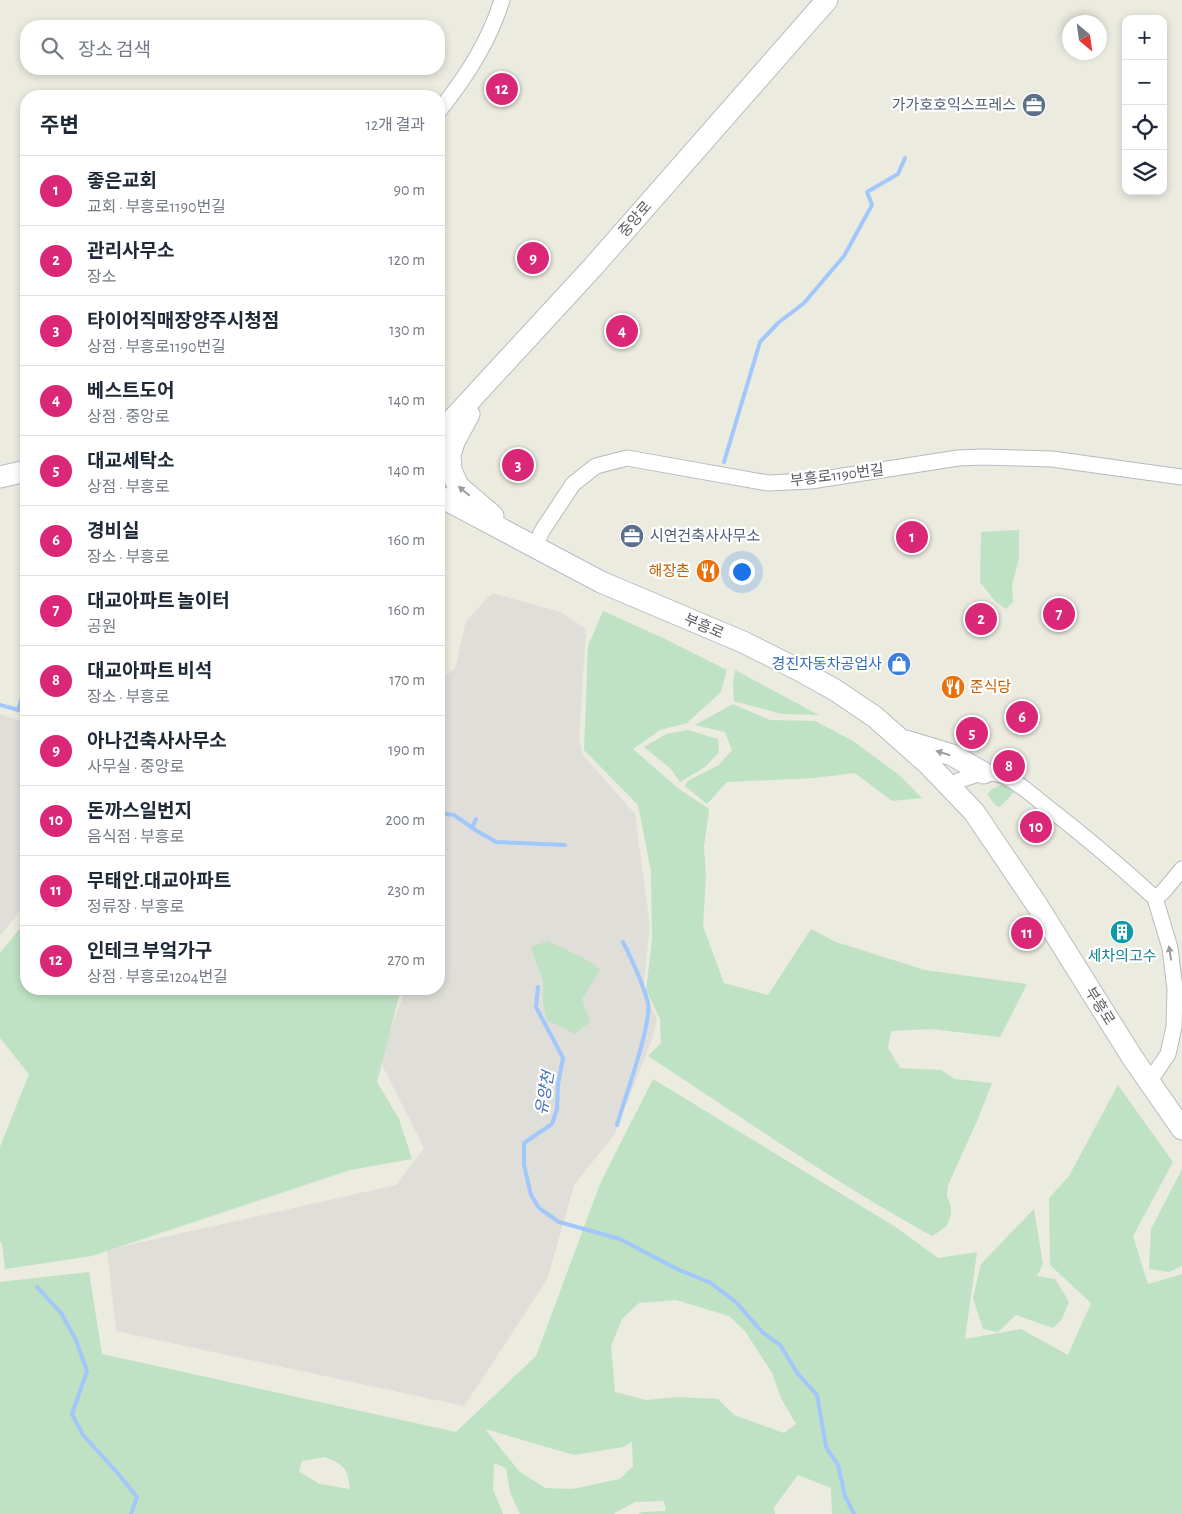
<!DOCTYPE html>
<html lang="ko">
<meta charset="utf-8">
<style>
:root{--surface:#fff;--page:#f6f6f7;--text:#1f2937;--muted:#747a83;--line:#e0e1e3;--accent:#db2777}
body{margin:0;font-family:"Alegreya Sans","Noto Sans KR",sans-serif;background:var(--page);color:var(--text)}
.controls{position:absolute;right:15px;top:15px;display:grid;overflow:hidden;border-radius:10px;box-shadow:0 2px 8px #0003}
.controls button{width:45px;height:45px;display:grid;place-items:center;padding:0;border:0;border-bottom:1px solid var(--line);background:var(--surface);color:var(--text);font:25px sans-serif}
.compass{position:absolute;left:1062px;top:15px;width:45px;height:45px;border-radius:50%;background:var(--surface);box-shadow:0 2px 8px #0003;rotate:151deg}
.you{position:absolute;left:741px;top:571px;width:18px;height:18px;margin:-12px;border:4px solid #fff;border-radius:50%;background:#1a73e8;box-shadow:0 0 0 8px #1a73e833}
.badge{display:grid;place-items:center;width:32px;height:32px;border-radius:50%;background:var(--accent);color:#fff;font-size:16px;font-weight:700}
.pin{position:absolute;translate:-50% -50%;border:2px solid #fff;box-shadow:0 1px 5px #0006}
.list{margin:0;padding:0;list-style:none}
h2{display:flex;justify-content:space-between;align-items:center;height:65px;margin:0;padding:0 20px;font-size:21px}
h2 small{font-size:16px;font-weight:400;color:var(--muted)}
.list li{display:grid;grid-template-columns:32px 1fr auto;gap:15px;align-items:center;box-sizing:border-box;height:70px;padding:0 20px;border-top:1px solid var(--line)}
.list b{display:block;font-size:19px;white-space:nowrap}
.list p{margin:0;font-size:16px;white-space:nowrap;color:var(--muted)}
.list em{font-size:16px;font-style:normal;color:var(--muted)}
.icon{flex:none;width:28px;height:28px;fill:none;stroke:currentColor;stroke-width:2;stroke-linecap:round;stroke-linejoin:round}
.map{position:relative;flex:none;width:1182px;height:1514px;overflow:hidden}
.search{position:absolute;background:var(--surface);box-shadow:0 2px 8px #0003;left:20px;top:20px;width:425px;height:55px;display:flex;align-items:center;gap:12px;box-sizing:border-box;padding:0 18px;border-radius:20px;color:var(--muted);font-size:19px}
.panel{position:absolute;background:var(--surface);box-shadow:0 2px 8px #0003;left:20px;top:90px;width:425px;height:905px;border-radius:20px}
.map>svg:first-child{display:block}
</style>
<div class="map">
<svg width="1182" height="1514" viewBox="0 0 1182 1514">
<rect width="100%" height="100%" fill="#ebebe0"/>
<path fill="#dfded8" d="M 492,593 L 561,612 L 586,629 L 579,740 L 583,755 L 635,814 L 650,927 L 643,989 L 657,1019 L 652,1040 L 614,1135 L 574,1185 L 547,1280 L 464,1406 L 116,1331 L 107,1250 L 396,1185 L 424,1148 L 379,1059 L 406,989 L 439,989 L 439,680 L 455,669 L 466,621 Z
M 0,714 L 26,723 L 26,903 L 0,936 Z"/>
<path fill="#bee2c3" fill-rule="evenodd" d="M 1019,530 L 1019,558 L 1012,585 L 1013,602 L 1006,609 L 995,601 L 980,582 L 981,532 Z
M 1056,598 L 1075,608 L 1072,612 L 1077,615 L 1074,623 L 1065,632 L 1040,613 L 1051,599 Z
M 603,611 L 663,638 L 727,670 L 721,692 L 687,723 L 660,730 L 633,749 L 679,789 L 709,809 L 704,847 L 706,876 L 703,926 L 724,983 L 768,995 L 811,929 L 836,942 L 925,970 L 1027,984 L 1000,1037 L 931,1029 L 891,1031 L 888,1048 L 900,1068 L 941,1070 L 955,1079 L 992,1083 L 978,1119 L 948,1185 L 947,1196 L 951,1207 L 951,1215 L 946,1227 L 932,1236 C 834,1182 741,1117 648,1056 L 661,1043 L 660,1019 L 646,990 L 652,940 L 651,871 L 638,805 L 584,750 L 588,646 Z
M 735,670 L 819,715 L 782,714 L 734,701 L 733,685 Z
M 733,704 L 770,720 L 815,721 L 853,741 L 899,775 L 922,798 L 892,801 L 855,773 L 814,778 L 727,782 L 707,804 L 685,786 L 688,781 L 719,765 L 732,750 L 725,732 L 695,725 Z
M 688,730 L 718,739 L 719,752 L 705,767 L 680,782 L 671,769 L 644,747 L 666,734 Z
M 1002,785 L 1015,791 L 1000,807 L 995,805 L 987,794 L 992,789 Z
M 26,921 L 26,989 L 401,989 L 377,1082 L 399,1119 L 412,1159 L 350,1170 L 92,1256 L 5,1269 L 2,1244 L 0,1242 L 0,1147 L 29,1074 L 0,1038 L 0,953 Z
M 548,941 L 589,961 L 600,970 L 582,999 L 590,1022 L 575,1034 L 556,1024 L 547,1021 L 543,1002 L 543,981 L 531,947 Z
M 653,1079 L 894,1226 L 938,1258 L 977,1252 L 965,1339 L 1021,1329 L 1068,1355 L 1091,1303 L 1050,1265 L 1049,1198 L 1069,1176 L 1118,1085 L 1173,1162 L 1133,1236 L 1148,1284 L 1182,1274 L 1182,1514 L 832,1514 L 831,1488 L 798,1475 L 774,1507 L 775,1514 L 639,1514 L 642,1512 L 666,1511 L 664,1501 L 635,1502 L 613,1514 L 520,1514 L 510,1492 L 506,1468 L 494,1463 L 493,1489 L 503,1514 L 0,1514 L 0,1282 L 89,1272 L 102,1354 L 456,1432 L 536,1356 L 600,1184 ZM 676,1300 L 729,1316 L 745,1331 L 772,1373 L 781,1398 L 796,1424 L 784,1433 L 734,1415 L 718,1399 L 678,1397 L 646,1400 L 615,1392 L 611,1346 L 622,1319 L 639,1303 ZM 485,1429 L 574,1455 L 623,1447 L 632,1442 L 633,1466 L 620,1479 L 572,1489 L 545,1488 L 519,1471 ZM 325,1457 C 344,1465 348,1468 350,1489 L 320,1484 L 299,1472 L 302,1461 Z
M 1182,1169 L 1182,1266 L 1169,1272 L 1149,1269 L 1151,1229 Z
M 1034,1209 L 1043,1264 L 1037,1276 L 1055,1279 L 1069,1302 L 1062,1319 L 1053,1328 L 1016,1315 L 998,1332 L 983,1329 L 973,1298 L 981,1264 Z"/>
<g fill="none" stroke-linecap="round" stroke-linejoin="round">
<path stroke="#a2c7fa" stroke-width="4" d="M 724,462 L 760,342 L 778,323 L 804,303 L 844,256 L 872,205 L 867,192 L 898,174 L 905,158
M 0,705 L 26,712
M 18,710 L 24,692 L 26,668
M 439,813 L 454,815 L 477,831 L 496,842 L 565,845
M 472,828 L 476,819
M 538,987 L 536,1007 L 563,1058 L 558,1084 L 557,1109 L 552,1124 L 524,1143 L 524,1165 L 531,1195 L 539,1208 L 559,1222 L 620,1239 L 677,1269 L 711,1283 L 737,1303 L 762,1332 L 780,1345 L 798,1374 L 817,1395 L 826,1447 L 838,1465 L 845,1496 L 854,1514
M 617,1125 C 624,1100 652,1024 648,1003 C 643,983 632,960 623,942
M 37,1287 L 61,1313 L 76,1340 L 87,1371 L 72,1414 L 83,1435 L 115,1470 L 137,1497 L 131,1514"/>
<g stroke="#b8b9bf" stroke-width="17">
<path id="street" d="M 439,111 C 466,77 489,42 502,0
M 535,546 L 542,531 L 573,484 L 596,466 L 627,458 L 768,483 L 811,481 L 958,458 L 983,457 L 1052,459 L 1182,477
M 950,785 C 965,778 984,769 1001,775 C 1015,780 1030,793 1042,803 C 1081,833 1119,865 1155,898
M 1155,898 L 1163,892 L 1182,869
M 1149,1082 L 1168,1054 L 1174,1027 L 1175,989 L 1170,948 L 1155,898"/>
</g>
<g stroke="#b9bbc2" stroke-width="23">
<path id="secondary" d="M 469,414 L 454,442 L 450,455 L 451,470 L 458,486 L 493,516
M 439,434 L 593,267 L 827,0
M 0,477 L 26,471
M 439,496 L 601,582 L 743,642 L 799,670 L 835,690 L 875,717 L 928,764 L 974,812 L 1037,905 L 1132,1057 L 1182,1129
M 906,741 L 952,755 L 984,773"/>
</g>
<use href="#street" stroke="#fff" stroke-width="15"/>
<use href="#secondary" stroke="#fff" stroke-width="21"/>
</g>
<defs><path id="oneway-solid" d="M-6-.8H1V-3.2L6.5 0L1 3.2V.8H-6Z" transform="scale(1.25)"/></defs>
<g fill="#9b9da0">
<use href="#oneway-solid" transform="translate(464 491) rotate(-140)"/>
<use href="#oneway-solid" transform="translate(943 753) rotate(-163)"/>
<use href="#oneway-solid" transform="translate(1170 953) rotate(-99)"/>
</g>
<defs>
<g id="office-disc" transform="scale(1.25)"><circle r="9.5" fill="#5c6f8a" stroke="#fff"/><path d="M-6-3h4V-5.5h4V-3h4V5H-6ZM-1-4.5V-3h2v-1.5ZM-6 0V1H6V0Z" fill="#fff"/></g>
<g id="restaurant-disc" transform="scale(1.25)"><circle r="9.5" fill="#e8710a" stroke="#fff"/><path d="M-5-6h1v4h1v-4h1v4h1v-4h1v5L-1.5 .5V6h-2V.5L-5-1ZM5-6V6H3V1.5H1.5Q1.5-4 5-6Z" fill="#fff"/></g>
<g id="shop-disc" transform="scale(1.25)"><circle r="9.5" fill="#3f7fe0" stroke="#fff"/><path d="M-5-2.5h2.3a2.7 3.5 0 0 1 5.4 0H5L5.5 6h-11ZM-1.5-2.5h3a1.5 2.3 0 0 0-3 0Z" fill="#fff"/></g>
<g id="building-disc" transform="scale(1.25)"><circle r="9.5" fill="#0f9aa8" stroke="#fff"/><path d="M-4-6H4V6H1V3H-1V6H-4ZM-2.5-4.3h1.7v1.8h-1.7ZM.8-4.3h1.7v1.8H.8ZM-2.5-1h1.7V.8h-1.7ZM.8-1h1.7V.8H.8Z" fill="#fff"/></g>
</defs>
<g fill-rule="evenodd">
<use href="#office-disc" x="1034" y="105"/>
<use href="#office-disc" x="632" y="536"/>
<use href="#restaurant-disc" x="708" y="571"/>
<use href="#shop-disc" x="899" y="664"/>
<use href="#restaurant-disc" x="953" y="687"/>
<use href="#building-disc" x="1122" y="932"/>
</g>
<g text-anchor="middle" stroke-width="4.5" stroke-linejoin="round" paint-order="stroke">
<g font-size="15" fill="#4e5e75" stroke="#fff" text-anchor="end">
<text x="1016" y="110">가가호호익스프레스</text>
<text x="650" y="541" text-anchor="start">시연건축사사무소</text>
</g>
<g font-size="15" fill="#595b61" stroke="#fff">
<text transform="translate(635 219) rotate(-49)" y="5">중앙로</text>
<text transform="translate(837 475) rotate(-7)" y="5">부흥로1190번길</text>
<text transform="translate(704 626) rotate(23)" y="5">부흥로</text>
<text transform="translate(1100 1006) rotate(58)" y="5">부흥로</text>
</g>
<g font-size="15" fill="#c56008" stroke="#fff" text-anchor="end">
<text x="690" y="576">해장촌</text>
<text x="970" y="692" text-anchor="start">준식당</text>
</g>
<g font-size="15" fill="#366cbe" stroke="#fff" text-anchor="end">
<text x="882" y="669">경진자동차공업사</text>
</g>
<g font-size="15" fill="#0d838f" stroke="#fff">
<text x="1122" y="961">세차의고수</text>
</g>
<g font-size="16" font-style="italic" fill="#466ebc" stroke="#fff">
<text transform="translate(544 1093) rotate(-80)" y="6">유양천</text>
</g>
</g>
</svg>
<div class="controls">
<button>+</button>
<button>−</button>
<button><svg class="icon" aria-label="locate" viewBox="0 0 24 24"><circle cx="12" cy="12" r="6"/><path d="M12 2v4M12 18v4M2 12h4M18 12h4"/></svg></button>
<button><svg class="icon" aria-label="layers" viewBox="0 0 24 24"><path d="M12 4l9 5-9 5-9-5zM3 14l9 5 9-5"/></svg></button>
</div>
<svg class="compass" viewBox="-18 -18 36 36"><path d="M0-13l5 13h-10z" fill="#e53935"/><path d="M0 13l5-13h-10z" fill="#747a83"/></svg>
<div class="you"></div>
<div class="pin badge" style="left:912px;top:537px">1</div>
<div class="pin badge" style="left:981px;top:619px">2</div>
<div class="pin badge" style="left:518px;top:465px">3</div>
<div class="pin badge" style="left:622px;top:331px">4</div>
<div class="pin badge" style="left:972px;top:733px">5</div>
<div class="pin badge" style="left:1022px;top:717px">6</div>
<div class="pin badge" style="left:1059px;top:614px">7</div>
<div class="pin badge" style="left:1009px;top:766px">8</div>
<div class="pin badge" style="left:533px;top:258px">9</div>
<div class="pin badge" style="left:1036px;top:827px">10</div>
<div class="pin badge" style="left:1027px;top:933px">11</div>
<div class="pin badge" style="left:502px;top:89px">12</div>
<div class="search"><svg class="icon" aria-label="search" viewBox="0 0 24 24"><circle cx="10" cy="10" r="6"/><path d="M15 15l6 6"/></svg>장소 검색</div>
<section class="panel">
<h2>주변<small>12개 결과</small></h2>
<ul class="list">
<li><span class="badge">1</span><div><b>좋은교회</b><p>교회 · 부흥로1190번길</p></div><em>90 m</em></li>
<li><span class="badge">2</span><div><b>관리사무소</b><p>장소</p></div><em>120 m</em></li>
<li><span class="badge">3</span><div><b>타이어직매장양주시청점</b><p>상점 · 부흥로1190번길</p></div><em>130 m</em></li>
<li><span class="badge">4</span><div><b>베스트도어</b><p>상점 · 중앙로</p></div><em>140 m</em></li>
<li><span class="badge">5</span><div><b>대교세탁소</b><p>상점 · 부흥로</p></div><em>140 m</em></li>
<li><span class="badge">6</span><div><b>경비실</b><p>장소 · 부흥로</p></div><em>160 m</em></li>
<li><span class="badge">7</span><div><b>대교아파트 놀이터</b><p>공원</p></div><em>160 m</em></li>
<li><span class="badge">8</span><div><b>대교아파트 비석</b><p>장소 · 부흥로</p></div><em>170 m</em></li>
<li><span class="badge">9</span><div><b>아나건축사사무소</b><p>사무실 · 중앙로</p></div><em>190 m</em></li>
<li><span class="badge">10</span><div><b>돈까스일번지</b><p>음식점 · 부흥로</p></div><em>200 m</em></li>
<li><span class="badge">11</span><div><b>무태안.대교아파트</b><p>정류장 · 부흥로</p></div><em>230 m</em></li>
<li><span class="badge">12</span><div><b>인테크 부엌가구</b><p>상점 · 부흥로1204번길</p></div><em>270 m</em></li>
</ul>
</section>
</div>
